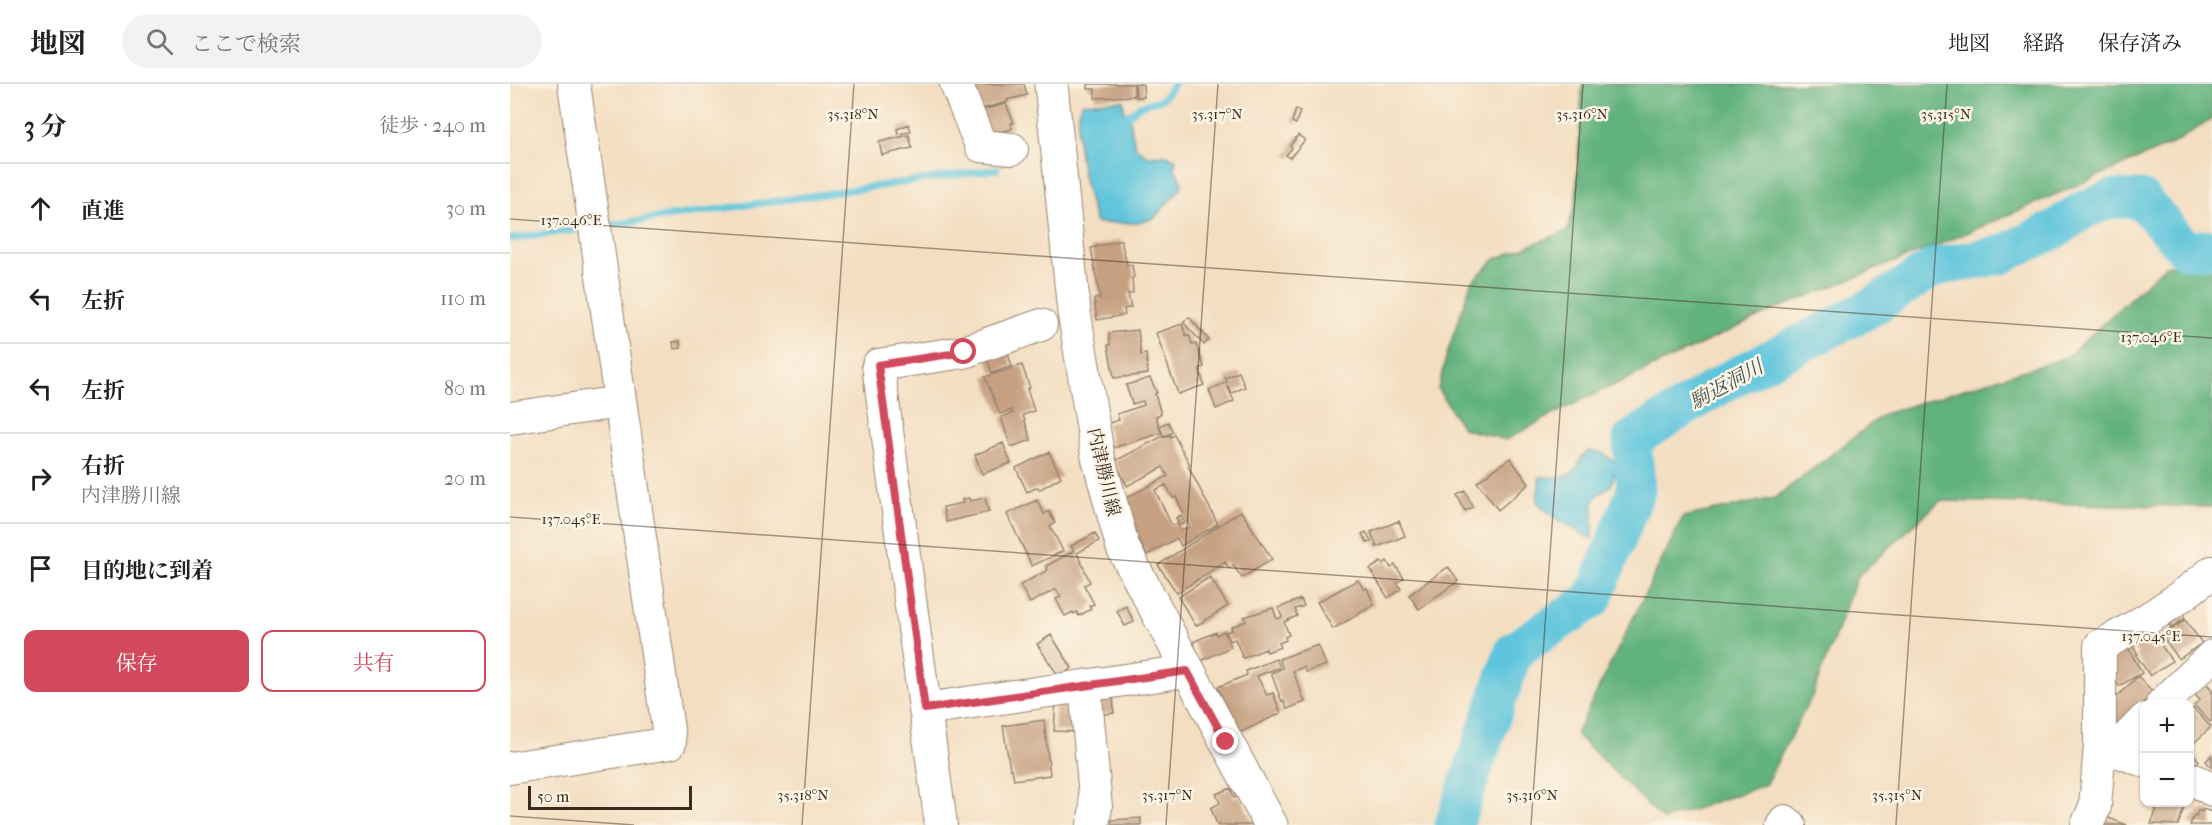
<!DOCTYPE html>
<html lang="ja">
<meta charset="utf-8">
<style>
:root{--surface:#fff;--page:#f2f2f2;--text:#222;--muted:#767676;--line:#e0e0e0;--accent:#d1495b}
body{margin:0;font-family:"IM FELL French Canon","Noto Serif JP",serif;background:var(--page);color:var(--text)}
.controls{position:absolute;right:18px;bottom:18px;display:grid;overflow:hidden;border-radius:12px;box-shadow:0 2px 4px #0004}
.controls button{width:54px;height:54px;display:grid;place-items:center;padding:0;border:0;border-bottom:2px solid var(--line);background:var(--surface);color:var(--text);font:30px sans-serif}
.scale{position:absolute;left:18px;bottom:15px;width:164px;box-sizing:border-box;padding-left:6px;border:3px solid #3b2a1e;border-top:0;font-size:16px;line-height:21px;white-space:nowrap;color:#3b2a1e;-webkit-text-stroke:4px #fcf5e5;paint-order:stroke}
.stop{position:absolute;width:18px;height:18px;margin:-14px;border:4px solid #d1495b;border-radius:50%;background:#fff}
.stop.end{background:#d1495b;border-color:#fff;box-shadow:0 2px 6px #0008}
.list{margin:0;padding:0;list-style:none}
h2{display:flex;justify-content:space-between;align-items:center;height:78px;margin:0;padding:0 24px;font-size:26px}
h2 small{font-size:20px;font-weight:400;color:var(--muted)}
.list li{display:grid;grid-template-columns:39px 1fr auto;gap:18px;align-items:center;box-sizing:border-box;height:90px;padding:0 24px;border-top:2px solid var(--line)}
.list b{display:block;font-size:22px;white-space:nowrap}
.list p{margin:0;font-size:20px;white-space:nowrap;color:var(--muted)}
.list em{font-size:20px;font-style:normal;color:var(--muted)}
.actions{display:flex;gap:12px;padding:18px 24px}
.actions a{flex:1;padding:14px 0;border:2px solid var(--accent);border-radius:12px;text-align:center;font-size:21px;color:var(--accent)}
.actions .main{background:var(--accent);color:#fff}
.icon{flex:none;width:33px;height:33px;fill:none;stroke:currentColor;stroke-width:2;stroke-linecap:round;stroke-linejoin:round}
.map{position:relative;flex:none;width:1702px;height:741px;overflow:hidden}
header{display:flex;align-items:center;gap:36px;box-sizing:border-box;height:84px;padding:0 30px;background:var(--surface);border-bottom:2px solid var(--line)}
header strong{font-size:28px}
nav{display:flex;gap:33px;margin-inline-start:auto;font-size:21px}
.search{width:420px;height:54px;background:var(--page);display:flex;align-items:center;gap:15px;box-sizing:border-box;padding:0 21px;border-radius:33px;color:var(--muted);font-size:22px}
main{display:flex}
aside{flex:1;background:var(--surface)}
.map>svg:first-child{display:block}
</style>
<header>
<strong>地図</strong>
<div class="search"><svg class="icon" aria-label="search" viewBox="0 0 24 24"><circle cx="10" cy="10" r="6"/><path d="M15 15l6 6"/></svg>ここで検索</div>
<nav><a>地図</a><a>経路</a><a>保存済み</a></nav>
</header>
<main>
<aside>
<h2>3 分<small>徒歩 · 240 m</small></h2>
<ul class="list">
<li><svg class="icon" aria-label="ahead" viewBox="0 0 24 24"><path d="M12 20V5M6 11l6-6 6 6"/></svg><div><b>直進</b></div><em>30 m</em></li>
<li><svg class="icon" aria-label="left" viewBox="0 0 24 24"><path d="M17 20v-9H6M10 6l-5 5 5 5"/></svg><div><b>左折</b></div><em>110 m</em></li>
<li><svg class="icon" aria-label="left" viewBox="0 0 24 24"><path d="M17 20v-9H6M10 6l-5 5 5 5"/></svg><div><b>左折</b></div><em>80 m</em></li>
<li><svg class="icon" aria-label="right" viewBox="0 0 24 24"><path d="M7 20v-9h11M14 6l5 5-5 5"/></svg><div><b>右折</b><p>内津勝川線</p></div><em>20 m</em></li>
<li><svg class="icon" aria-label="arrive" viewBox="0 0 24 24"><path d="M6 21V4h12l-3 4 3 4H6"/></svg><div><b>目的地に到着</b></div></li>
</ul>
<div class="actions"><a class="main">保存</a><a>共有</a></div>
</aside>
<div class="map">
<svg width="1702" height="741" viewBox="0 0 1702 741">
<rect width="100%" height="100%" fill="#fcf5e5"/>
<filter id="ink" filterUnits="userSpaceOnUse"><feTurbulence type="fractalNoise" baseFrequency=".0167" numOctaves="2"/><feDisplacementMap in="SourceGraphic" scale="12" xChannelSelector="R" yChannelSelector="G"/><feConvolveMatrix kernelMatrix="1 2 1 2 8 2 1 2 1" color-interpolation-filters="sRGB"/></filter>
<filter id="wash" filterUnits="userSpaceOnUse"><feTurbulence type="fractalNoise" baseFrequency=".008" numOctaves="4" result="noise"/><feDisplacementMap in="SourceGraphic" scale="24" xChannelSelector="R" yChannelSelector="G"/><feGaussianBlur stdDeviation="1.35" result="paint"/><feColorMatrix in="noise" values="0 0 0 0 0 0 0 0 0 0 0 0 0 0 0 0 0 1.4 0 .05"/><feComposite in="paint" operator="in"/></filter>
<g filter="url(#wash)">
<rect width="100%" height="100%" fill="#f3dec1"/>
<path fill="#62b27e" stroke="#4e6e4e" stroke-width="1.5" d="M 1072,0 L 1702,0 L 1702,35 L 1664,59 L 1445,154 L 1268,224 L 1053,325 L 996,356 L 952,344 L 928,305 L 937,270 L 961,199 L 985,175 L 1057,147 L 1066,119 Z
M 1702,176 L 1702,423 L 1430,417 L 1347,493 L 1303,610 L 1255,701 L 1153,736 L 1066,650 L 1173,433 L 1265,414 L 1374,330 L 1557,273 L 1655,182 Z"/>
<path fill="#5fc5dc" stroke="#4d787d" stroke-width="1.5" d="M 613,16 L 615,31 L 619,32 L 625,63 L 638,72 L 657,71 L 666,76 L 664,83 L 672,98 L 671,104 L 644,134 L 629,139 L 586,139 C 576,107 561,52 571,19 Z
M 1079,367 L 1092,369 L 1108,380 L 1101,401 L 1087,412 L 1083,419 L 1083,453 L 1079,454 L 1044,433 L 1027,418 L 1030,393 C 1044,393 1059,396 1067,383 C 1071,375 1071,372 1079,367 Z"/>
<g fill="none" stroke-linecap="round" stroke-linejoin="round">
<path stroke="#5fc5dc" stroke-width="7" d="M 611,37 L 630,22 L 652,15 L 664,0
M 92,142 L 487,85
M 0,155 L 78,144"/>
<path stroke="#5fc5dc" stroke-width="39" d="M 944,741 L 1004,567 L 1083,515 L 1126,407 L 1122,355 L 1221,295 L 1355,227 L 1425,183 L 1491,171 L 1544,146 L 1575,125 L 1602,115 L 1631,115 L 1676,166 L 1702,165"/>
</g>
<g id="blocks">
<path fill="#c6a081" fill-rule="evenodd" d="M 457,0 L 514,0 L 517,11 L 497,16 L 498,18 L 467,26 Z
M 578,0 L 624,0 L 624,12 L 585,14 L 585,5 L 578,5 Z
M 625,0 L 633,0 L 634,13 L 626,13 Z
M 496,20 L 504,39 L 501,39 L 502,45 L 477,51 L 468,27 Z
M 786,25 L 790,27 L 786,40 L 782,38 Z
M 399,40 L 401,48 L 388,50 L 387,45 Z
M 399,51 L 402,64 L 372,71 L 369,58 Z
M 788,51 L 795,56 L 780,74 L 776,71 L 782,64 L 780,62 Z
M 611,156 L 617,181 L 622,181 L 624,193 L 622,194 L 623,209 L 618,210 L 621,223 L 614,225 L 615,231 L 587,236 L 584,215 L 590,214 L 581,164 Z
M 679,233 L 699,256 L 694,261 L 673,238 Z
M 672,240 L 676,252 L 679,251 L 682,260 L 686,259 L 694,283 L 690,284 L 690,287 L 694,301 L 668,310 L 646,249 Z
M 628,246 L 631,271 L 636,270 L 638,290 L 604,294 L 598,261 L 600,261 L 599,249 Z
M 170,257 L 171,264 L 164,265 L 163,258 Z
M 496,264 L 502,282 L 482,289 L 476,271 Z
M 512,281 L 520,304 L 517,305 L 524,327 L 513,331 L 521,356 L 501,363 L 491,333 L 503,329 L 502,326 L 490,330 L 475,293 Z
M 729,288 L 735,303 L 722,309 L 717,301 L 724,317 L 706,325 L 699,306 L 717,298 L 715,294 Z
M 640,294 L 647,309 L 645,310 L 651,330 L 646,332 L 651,349 L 603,364 L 596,340 L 609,336 L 607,330 L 634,321 L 633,317 L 622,320 L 616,301 Z
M 658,338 L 663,348 L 654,352 L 649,342 Z
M 660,351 L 661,353 L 664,351 L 680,381 L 678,382 L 708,440 L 671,462 L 667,454 L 637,471 L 612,424 L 612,416 L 658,392 L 653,383 L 617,402 L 605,377 L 653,352 L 654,354 ZM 656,401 L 663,414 L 666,413 L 680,443 L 670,446 L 667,439 L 662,442 L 645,406 Z
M 493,359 L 501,379 L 472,390 L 465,371 Z
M 539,368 L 551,393 L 529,406 L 528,403 L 517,408 L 506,384 Z
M 1000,374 L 1019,400 L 988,426 L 967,398 Z
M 955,407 L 963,423 L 955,427 L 947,411 Z
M 459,414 L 460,417 L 475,414 L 479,428 L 436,438 L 433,423 L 453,419 L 452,415 Z
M 527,416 L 534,430 L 539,427 L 545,439 L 540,442 L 553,467 L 522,482 L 497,430 Z
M 731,427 L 762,475 L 732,494 L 723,481 L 719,484 L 715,478 L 667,509 L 648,481 Z
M 671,431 L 675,439 L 670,441 L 666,434 Z
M 889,437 L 895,452 L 867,463 L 861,448 Z
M 856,448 L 861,458 L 858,459 L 852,450 Z
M 585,449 L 589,457 L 567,469 L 580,498 L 574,501 L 584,520 L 579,522 L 581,525 L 569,532 L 567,528 L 564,530 L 563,528 L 555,532 L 546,515 L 551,513 L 546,505 L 520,519 L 510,501 L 538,486 L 536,482 L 564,467 L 561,462 Z
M 877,477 L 881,484 L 885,481 L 894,494 L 887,499 L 891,505 L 878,514 L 860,485 L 871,478 L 873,480 Z
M 938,483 L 948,497 L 909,525 L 899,511 Z
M 700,493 L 718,522 L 686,542 L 668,513 Z
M 848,496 L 854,505 L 857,504 L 864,521 L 823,545 L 807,518 Z
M 791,515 L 794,522 L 785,525 L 787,532 L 774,538 L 779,551 L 775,553 L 776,556 L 769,559 L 771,563 L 757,568 L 756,565 L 733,574 L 725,555 L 720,557 L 716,548 L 722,546 L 721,543 L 736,537 L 734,533 L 763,524 L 767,535 L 772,533 L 768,524 Z
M 616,522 L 624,538 L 615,542 L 607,527 Z
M 1668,524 L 1675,534 L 1661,544 L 1654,534 Z
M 1675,536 L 1692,559 L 1669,575 L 1652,552 Z
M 714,547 L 721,563 L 691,577 L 683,558 L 706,548 L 707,551 Z
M 1643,549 L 1662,577 L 1640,592 L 1626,571 L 1628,570 L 1623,563 Z
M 541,551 L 562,584 L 549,593 L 527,560 Z
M 808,561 L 816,581 L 796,588 L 794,583 L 783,587 L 795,618 L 777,625 L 774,617 L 772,618 L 761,589 L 773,584 L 769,575 Z
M 1617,562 L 1632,589 L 1609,602 L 1599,584 L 1600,574 Z
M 766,575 L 770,583 L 747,592 L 757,611 L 763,609 L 771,629 L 727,650 L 708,603 L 737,591 L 736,587 Z
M 1628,592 L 1643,609 L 1608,644 L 1597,633 L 1597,622 Z
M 1693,595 L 1702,606 L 1702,636 L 1700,638 L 1684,621 L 1690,616 L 1684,610 Z
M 603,610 L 604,629 L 588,631 L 586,611 Z
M 546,616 L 570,617 L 568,648 L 544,647 Z
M 1683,624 L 1701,643 L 1683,660 L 1680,656 L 1680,627 Z
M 534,636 L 540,691 L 504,696 L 502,685 L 500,685 L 493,642 Z
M 1680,666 L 1689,677 L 1682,683 L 1680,682 Z
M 1702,671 L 1702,684 L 1696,677 Z
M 721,704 L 724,714 L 730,712 L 744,741 L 707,741 L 701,724 L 710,719 L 706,710 Z
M 1646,718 L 1672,718 L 1670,722 L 1674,723 L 1668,741 L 1641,740 L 1647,725 L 1644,724 Z
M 1693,725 L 1702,728 L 1702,741 L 1680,741 L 1684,731 L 1686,732 L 1688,726 L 1692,728 Z
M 1596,733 L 1617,741 L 1593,741 Z
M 631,734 L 631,741 L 602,741 L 602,736 Z"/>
</g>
</g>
<g filter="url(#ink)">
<use href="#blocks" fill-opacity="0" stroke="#978470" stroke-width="1.5"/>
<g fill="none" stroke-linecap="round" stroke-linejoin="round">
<g stroke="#978470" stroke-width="34">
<path id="minor" d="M 446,0 L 471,62 L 502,65
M 0,334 L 110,318
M 575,603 L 586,723 L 583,741
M 1652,620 L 1702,572
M 415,625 L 677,587
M 1590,661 L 1634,677
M 1605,666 L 1634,636
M 0,684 L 160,659 L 64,0
M 1680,694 L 1702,706
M 431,741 L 368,281 L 454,268 L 531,241
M 1272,741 L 1275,737 L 1280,741
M 1577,741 L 1585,723 L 1590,661 L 1590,562 C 1630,541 1668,517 1702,488"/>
</g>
<g stroke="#978470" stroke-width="35">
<path id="major" d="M 541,0 L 564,228 L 588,373 L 613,464 L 761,741"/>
</g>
<use href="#minor" stroke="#fff" stroke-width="32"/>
<use href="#major" stroke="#fff" stroke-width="33"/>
</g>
</g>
<g fill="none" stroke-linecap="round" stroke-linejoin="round" filter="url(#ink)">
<path stroke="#d1495b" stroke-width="8" d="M 454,268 L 368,281 L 415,625 L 677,587 L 716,658"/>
</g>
<path fill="none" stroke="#3b2a1e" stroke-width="1.5" stroke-opacity="0.45" d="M 0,135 L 1702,254M 0,433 L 1702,553M 0,732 L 124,741M 292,741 L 344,0M 656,741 L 708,0M 1021,741 L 1073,0M 1386,741 L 1437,0"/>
<g text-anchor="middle" stroke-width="5" stroke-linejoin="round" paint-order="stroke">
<g font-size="18" fill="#3b2a1e" stroke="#fcf5e5">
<text transform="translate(594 388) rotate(77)" y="6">内津勝川線</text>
</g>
<g font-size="20" font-style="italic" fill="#465857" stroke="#fcf5e5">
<text transform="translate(1216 300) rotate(-29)" y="7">駒返洞川</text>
</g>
</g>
<g font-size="15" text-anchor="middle" fill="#3b2a1e" stroke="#fcf5e5" stroke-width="5" stroke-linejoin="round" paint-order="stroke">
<text x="343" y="35">35.318°N</text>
<text x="707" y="35">35.317°N</text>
<text x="1072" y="35">35.316°N</text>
<text x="1436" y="35">35.315°N</text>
<text x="61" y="141">137.046°E</text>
<text x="1641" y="258">137.046°E</text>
<text x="61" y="440">137.045°E</text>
<text x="1641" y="557">137.045°E</text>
<text x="293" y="716">35.318°N</text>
<text x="657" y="716">35.317°N</text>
<text x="1022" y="716">35.316°N</text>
<text x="1387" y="716">35.315°N</text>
</g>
</svg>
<div class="controls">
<button>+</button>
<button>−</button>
</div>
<div class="scale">50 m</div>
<div class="stop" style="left:454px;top:268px"></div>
<div class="stop end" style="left:716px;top:658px"></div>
</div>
</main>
